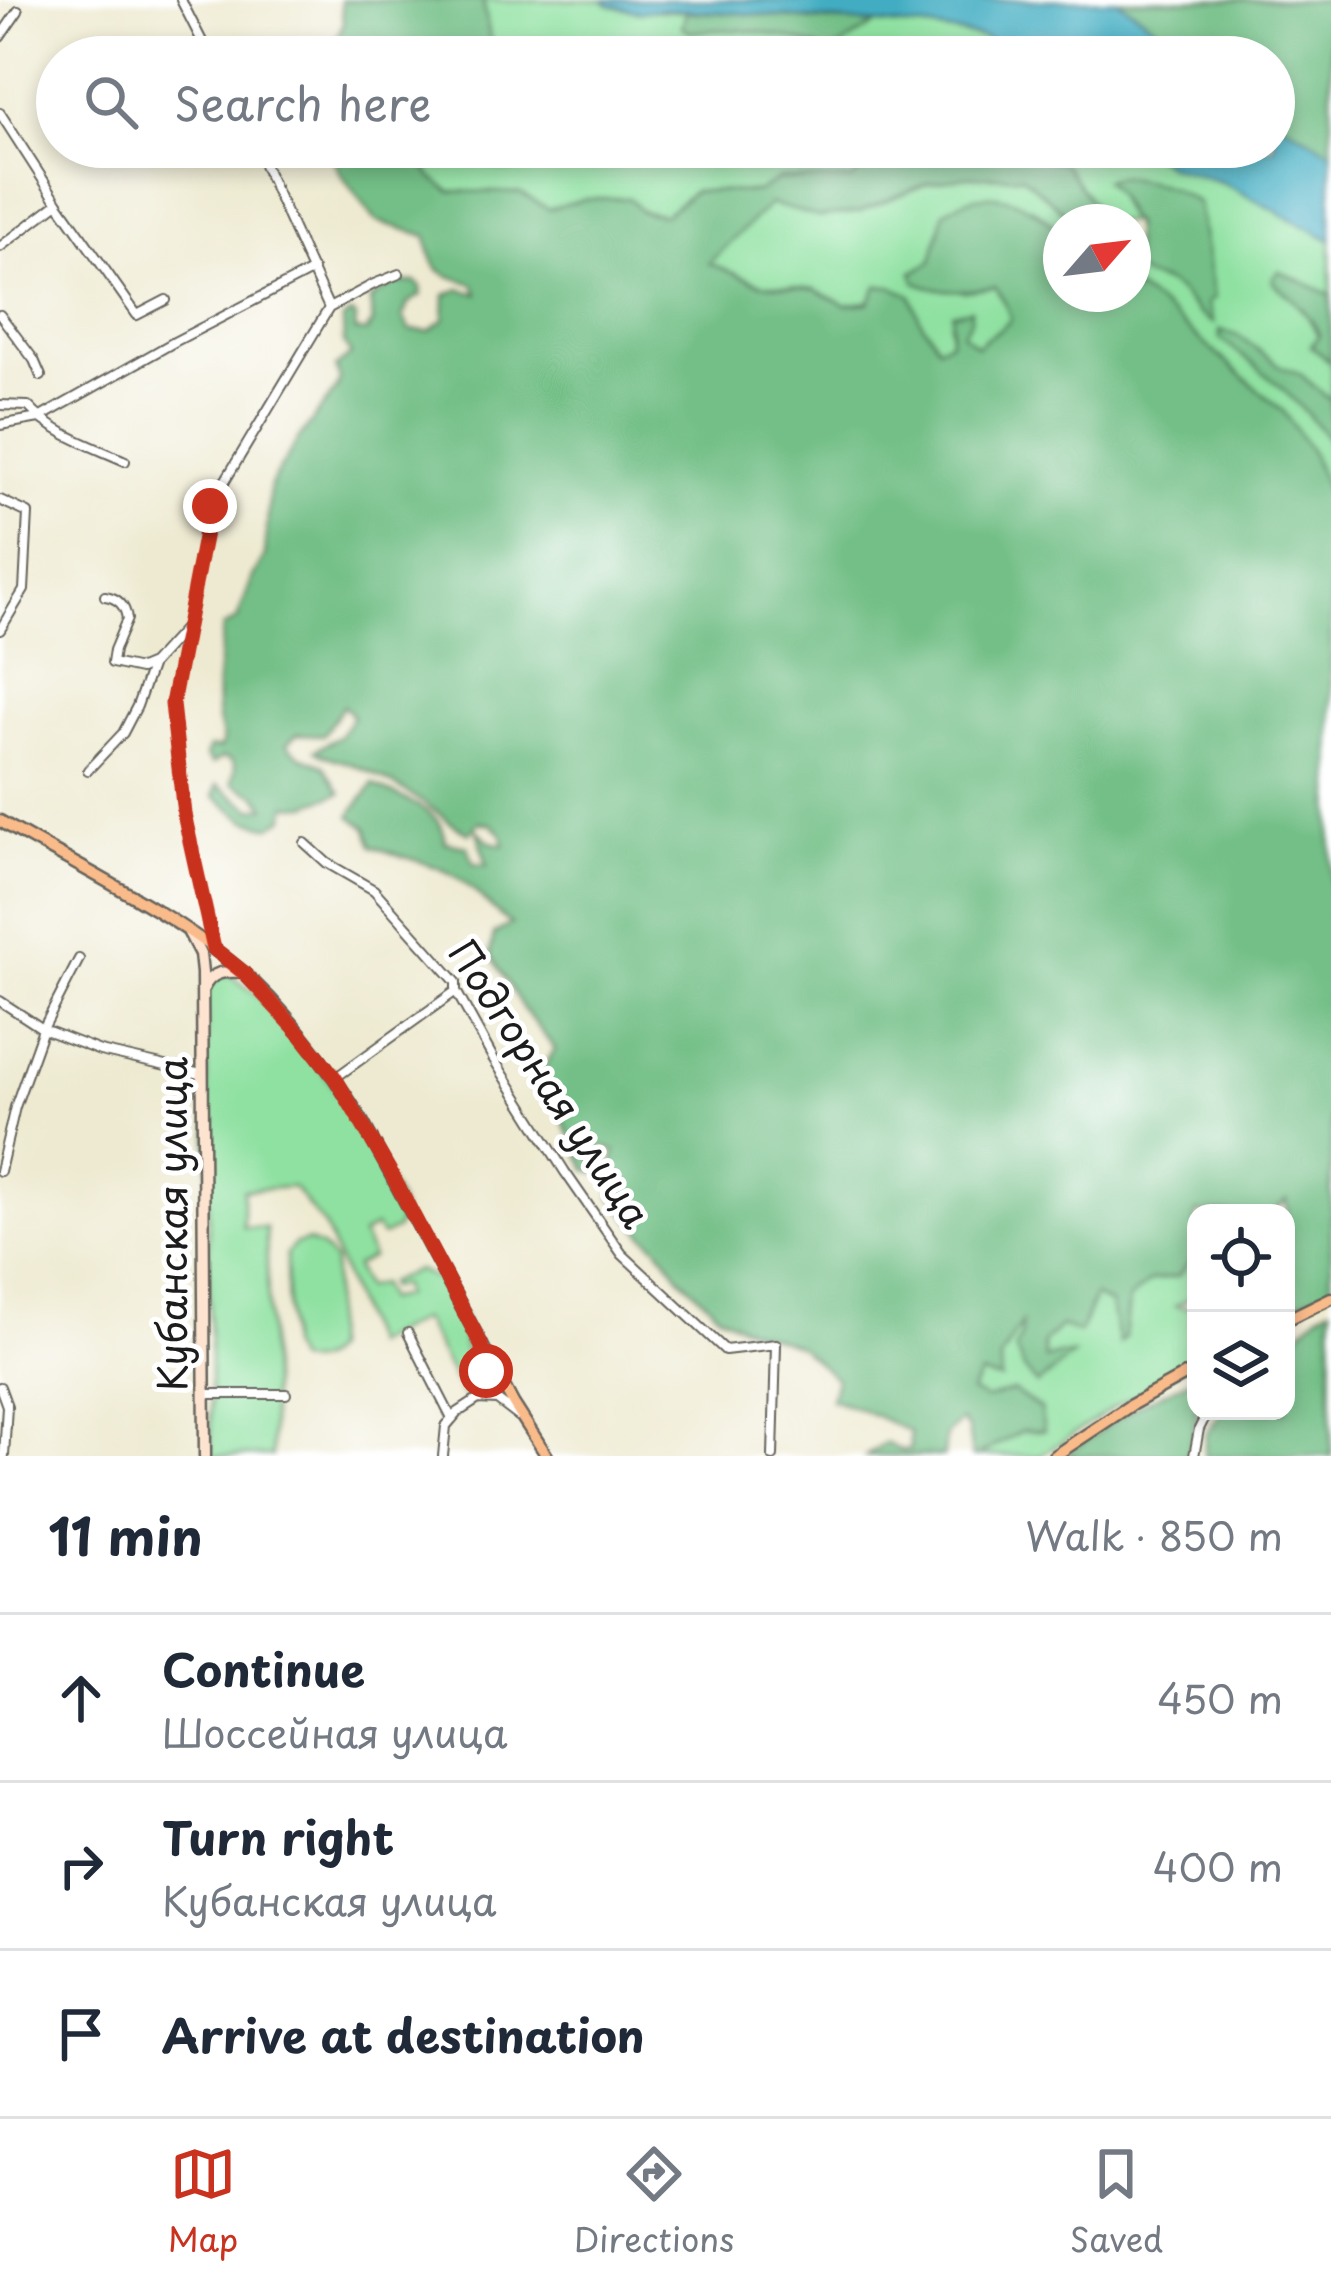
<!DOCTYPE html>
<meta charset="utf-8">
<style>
:root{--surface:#fff;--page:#f6f6f7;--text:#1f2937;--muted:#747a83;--line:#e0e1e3;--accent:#c8321e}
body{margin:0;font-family:"Playpen Sans",sans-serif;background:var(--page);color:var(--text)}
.controls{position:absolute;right:36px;bottom:36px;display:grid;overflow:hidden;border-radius:24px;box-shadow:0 6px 18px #0003}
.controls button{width:108px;height:108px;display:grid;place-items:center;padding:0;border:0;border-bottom:3px solid var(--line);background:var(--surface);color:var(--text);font:60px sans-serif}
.compass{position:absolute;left:1043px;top:204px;width:108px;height:108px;border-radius:50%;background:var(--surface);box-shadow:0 6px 18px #0003;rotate:62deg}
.stop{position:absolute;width:36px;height:36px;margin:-27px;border:9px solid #c8321e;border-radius:50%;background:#fff}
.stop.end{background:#c8321e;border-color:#fff;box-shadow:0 3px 12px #0008}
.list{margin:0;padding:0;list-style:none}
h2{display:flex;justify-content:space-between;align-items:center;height:156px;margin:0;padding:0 48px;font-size:51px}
h2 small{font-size:39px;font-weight:400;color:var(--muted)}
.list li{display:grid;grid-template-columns:78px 1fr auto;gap:36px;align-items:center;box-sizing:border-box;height:168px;padding:0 48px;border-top:3px solid var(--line)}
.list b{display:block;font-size:45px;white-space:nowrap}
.list p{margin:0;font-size:39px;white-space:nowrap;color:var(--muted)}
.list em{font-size:39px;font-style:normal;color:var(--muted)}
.icon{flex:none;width:66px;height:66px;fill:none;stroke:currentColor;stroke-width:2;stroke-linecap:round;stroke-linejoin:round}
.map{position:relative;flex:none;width:1331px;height:1456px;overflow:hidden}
.search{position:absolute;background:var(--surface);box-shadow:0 6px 18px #0003;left:36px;right:36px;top:36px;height:132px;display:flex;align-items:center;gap:30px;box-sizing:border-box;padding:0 42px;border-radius:66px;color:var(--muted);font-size:45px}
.sheet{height:660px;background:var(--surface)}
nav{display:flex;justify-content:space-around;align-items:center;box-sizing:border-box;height:168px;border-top:3px solid var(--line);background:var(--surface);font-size:33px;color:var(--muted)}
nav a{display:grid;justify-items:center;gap:6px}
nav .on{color:var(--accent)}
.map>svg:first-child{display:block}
</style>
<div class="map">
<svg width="1331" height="1456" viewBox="0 0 1331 1456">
<rect width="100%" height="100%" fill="#fff"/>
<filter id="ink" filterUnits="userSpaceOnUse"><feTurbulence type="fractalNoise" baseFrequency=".00833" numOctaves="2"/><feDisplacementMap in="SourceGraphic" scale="24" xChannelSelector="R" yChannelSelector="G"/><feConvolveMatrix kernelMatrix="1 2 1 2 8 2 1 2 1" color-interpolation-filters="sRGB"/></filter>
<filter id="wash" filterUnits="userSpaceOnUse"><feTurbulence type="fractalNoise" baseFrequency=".004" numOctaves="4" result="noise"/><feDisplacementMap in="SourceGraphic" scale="48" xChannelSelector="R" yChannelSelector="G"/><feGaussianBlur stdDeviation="2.7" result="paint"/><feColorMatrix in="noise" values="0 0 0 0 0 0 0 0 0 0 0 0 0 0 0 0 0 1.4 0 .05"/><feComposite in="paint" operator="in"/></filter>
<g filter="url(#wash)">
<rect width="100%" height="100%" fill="#eeead1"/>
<path fill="#8fe1a1" stroke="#567e5e" stroke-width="3" d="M 483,0 L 603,0 C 627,17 658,7 686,12 L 683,27 L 690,32 C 735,26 789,32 830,54 L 877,23 L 930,28 L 984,38 L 1032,57 L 486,57 L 492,50 Z
M 411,147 L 469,147 C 482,161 492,170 512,170 L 524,157 L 525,147 L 846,147 L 844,149 L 864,168 L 852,180 L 778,179 L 758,192 L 694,191 L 664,215 L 585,199 L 548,209 L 520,193 L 450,191 L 432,178 Z
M 1002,147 L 1145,147 L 1168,166 L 1221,182 L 1331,240 L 1331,295 L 1280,271 L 1273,282 C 1303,307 1316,320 1325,359 L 1331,362 L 1331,401 L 1299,373 L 1281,367 L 1239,336 L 1274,380 L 1308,412 L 1331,443 L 1331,514 L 1323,481 L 1284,412 L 1161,306 L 1133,287 L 1133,268 C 1147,282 1153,276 1168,284 C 1187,294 1193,315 1213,322 L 1207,302 L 1198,203 C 1159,180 1149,180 1105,181 L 1115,193 L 1130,222 L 1098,222 L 1097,211 L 1063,163 Z
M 970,176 L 1022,176 L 1076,222 L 1061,222 L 1061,231 L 1032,207 L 938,241 L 932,261 L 913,272 L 963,292 L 994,286 L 1004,301 L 1011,319 C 1001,332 988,333 977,346 L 950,324 L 951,341 L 938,346 L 920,320 L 911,296 L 845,305 L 814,289 L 761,284 L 708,263 L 770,203 L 819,217 L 859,212 L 928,183 Z
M 231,975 C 240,984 251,989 260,998 C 321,1054 358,1128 398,1199 L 402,1212 L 396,1229 L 382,1236 L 375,1227 L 362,1235 L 372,1257 L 355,1266 L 364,1288 L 380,1284 L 386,1300 L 403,1296 L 401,1285 L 389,1288 L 388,1283 L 417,1270 L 444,1284 L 463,1319 L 464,1348 L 480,1374 C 480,1387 476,1393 464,1398 L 422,1319 L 371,1345 L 325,1227 L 293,1187 L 243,1190 L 243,1227 L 266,1228 L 272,1456 L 211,1456 L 206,993 L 214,978 Z
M 308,1241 L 322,1248 L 334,1261 L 331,1350 C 321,1362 311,1364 296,1362 L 288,1346 L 286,1254 L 295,1244 Z
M 1196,1254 L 1196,1269 L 1191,1271 L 1196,1274 L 1196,1295 L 1176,1306 L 1196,1309 L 1196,1360 L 1121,1403 L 1040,1456 L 977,1456 L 1022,1431 L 1043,1431 L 970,1392 L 980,1375 L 1000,1359 L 1022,1321 L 1021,1337 L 1045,1359 L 1043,1343 L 1061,1326 L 1084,1323 L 1095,1296 L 1110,1303 L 1119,1342 L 1125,1337 L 1129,1299 L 1150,1281 L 1178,1276 Z"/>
<path fill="#73bf87" stroke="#486e52" stroke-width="3" d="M 341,0 L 483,0 L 492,50 L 486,57 L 330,57 L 343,23 Z
M 1117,0 L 1331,0 L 1331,151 L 1274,118 L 1274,57 L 1191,57 L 1143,17 Z
M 686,12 L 738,13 L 813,20 L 877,23 L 830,54 C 789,32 735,26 690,32 L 682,27 Z
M 327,147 L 411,147 L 432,178 L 450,191 L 520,193 L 549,209 L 585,199 L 629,198 L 640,211 L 664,215 L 694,191 L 757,192 L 778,179 L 852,180 L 863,168 L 850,163 L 844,148 L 846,147 L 1002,147 L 1063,163 L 1097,211 L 1098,222 L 1076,222 L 1022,176 L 970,176 L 928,183 L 859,212 L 819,217 L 770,204 L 709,263 L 761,284 L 814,289 L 845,305 L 869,303 L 877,286 L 891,286 L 911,295 L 920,320 L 938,346 L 951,341 L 952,313 L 971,309 L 971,320 L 962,333 L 977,346 C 988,334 1001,332 1011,319 L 1004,301 L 995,287 C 966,291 944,294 916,282 L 913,273 L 932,261 L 944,212 C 990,180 1023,200 1061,231 L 1061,294 L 1133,294 L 1133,287 L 1161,306 L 1284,412 L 1311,452 L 1323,481 L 1331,514 L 1331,1289 L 1286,1307 L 1287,1200 L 1271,1213 L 1196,1213 L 1196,1254 L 1178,1276 L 1150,1281 L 1129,1299 L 1125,1337 L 1119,1343 L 1110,1304 L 1095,1296 L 1079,1333 L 1061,1326 L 1043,1343 L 1045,1359 L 1059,1355 L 1073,1355 L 1037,1385 L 1024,1369 L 1015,1349 L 1021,1337 L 1021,1324 L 1000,1359 L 1001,1380 L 980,1375 L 971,1392 L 986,1399 L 1013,1391 L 1040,1409 L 1044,1431 L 1022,1431 L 977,1456 L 972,1456 L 968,1429 L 961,1421 L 946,1435 L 944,1456 L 866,1456 L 885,1443 L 902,1451 L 910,1450 L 910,1432 L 858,1408 L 831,1399 L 836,1379 L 799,1346 L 742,1326 L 719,1314 L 680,1277 L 658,1247 L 645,1236 L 611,1196 L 618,1191 L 613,1166 L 615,1151 L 605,1147 L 586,1147 L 600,1173 L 587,1170 L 554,1103 L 542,1071 L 555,1049 L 523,1009 L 490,954 L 494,934 L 511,924 C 490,910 472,885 453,875 C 429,861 399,857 372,846 L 367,828 L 351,816 C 356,803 367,797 373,784 C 398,799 446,809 445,842 L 467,846 L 474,864 L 487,865 L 477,830 L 490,842 L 504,845 L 502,835 L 492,824 L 479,822 L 470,833 C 456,828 449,821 437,812 C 411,794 381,776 351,764 C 338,759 326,758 315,750 L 339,737 L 353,716 L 343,706 L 323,735 L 297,734 L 287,744 L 300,756 L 323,765 L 341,793 L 307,805 L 287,806 L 285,818 L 270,827 L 246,820 L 214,796 L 217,785 L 253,809 L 266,807 L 258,796 L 232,783 L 235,769 L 233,761 L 223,757 L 212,764 L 206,757 L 209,748 L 221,748 C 225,736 220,732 218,719 C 214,690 220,657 223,627 L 237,620 L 253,577 L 265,556 L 270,485 L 297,441 L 337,388 L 340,380 L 336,367 L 351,355 L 344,343 L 343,319 L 352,314 L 356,317 L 355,331 L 366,332 L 373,323 L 370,300 L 395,283 L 416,282 L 421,287 L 421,295 L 408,303 L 403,317 L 410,330 L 429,331 L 444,320 L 445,295 L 460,289 L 478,294 L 474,284 C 440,273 432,274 427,236 L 376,221 L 341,174 Z
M 1118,176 C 1152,180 1169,185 1198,203 L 1214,298 L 1207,303 L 1214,323 C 1194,315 1187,294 1168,284 C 1154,277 1147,282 1133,268 L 1133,222 L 1130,222 L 1115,193 L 1104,180 Z
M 1279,271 L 1331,295 L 1331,362 L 1311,346 L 1319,335 C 1310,312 1291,298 1273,282 L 1273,277 Z
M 1220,330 L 1239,336 L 1281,367 L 1299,373 L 1331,401 L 1331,443 C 1297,397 1265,373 1220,339 Z
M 1331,1307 L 1331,1456 L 1204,1456 L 1206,1435 L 1222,1411 L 1286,1411 L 1286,1346 L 1319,1313 Z
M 1196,1377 L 1196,1411 L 1198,1411 L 1187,1456 L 1064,1456 L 1138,1405 Z"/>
<path fill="#43adc2" stroke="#30646f" stroke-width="3" d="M 603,0 L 1117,0 L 1143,17 L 1191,57 L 1032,57 L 984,38 L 930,28 L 738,13 L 660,9 L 640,12 L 609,5 Z
M 1274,118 L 1331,151 L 1331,240 L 1221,182 L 1168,166 L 1145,147 L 1274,147 Z"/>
</g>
<g filter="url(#ink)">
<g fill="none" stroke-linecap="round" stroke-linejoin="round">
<g stroke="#66645b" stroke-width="12">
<path id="street" d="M 181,0 L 210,57
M 0,37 L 18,11
M 0,113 L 58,203 L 137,315 L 166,300
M 256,147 L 329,308
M 0,247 L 58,203
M 0,315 L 34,360 L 41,376
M 0,405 L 28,406 C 53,434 92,446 125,461
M 0,425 L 39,418 L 176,341 L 313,270
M 0,500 L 28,513 L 24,590 L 0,630
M 105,596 C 118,598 125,605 127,619 L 114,650 L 112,663 L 140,669 L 152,664
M 88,770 L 123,733 L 137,706 L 152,664 L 183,630
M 305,843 L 327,863 L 374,890 L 456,982 L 456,991 L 493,1058 L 565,1172 L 622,1254 L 725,1350 L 776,1344 L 773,1456
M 214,949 L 184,814 L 172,703 L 210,506 L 329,308 L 374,284 L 399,274
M 0,1001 L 43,1029 L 100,1051 L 201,1074
M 335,1078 L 456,991
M 0,1171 L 15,1107 L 43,1029 L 79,959
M 408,1333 L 452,1419
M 483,1353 L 485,1381 L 478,1399 L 497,1400 L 518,1416
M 0,1387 L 7,1406 L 4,1456
M 205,1394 L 286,1394
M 443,1456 L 446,1426 L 457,1413 L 503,1383
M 1194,1456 L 1199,1429 L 1208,1411"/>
</g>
<g stroke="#66645b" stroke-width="15">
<path id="secondary" d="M 189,933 L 200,954 L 202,973 L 205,1456
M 203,989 C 211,971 225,971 243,972"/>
</g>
<g stroke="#66645b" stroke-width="15">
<path id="primary" d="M 0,821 C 78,867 169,910 238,968 C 284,1007 329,1067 361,1119 L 513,1403 L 547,1456
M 1286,1320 L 1331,1298
M 1054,1456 L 1131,1405 L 1196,1369"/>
</g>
<use href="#street" stroke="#fff" stroke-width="8"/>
<use href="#secondary" stroke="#fde4d1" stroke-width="10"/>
<use href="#primary" stroke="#fabb8b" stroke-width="10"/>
</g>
</g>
<g fill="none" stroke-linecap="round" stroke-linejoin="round" filter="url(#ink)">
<path stroke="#c8321e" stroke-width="15" d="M 210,506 L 172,704 L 184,814 L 214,949 L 243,972 L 302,1036 L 335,1078 L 391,1173 L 481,1344 L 486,1371"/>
</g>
<g text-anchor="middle" stroke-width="10" stroke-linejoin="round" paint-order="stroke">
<g font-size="39" fill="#1c1c1c" stroke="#fff">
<text transform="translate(549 1084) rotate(57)" y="14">Подгорная улица</text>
<text transform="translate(173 1224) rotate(-90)" y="14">Кубанская улица</text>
</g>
</g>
</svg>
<div class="controls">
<button><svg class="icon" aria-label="locate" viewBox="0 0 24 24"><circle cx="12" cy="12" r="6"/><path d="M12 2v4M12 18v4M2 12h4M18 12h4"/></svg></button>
<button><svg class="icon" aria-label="layers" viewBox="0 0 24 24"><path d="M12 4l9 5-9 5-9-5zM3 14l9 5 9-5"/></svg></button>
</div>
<svg class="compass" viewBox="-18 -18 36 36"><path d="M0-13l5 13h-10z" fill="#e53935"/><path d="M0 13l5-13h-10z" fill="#747a83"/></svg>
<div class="stop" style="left:486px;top:1371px"></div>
<div class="stop end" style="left:210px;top:506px"></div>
<div class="search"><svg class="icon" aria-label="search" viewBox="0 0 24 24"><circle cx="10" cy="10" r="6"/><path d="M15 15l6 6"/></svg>Search here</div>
</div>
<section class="sheet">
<h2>11 min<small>Walk · 850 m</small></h2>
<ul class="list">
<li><svg class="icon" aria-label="ahead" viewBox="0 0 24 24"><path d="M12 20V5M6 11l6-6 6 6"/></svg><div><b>Continue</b><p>Шоссейная улица</p></div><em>450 m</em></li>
<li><svg class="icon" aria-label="right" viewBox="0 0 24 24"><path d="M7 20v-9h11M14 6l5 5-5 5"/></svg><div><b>Turn right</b><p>Кубанская улица</p></div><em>400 m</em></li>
<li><svg class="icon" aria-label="arrive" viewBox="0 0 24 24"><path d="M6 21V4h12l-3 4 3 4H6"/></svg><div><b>Arrive at destination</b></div></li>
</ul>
</section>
<nav>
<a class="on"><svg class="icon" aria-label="map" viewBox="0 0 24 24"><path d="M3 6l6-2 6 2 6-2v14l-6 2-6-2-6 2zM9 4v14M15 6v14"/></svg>Map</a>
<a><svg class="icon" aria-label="directions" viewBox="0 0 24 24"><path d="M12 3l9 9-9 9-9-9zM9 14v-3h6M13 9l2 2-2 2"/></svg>Directions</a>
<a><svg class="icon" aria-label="saved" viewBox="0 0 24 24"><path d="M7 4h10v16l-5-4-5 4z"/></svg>Saved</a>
</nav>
